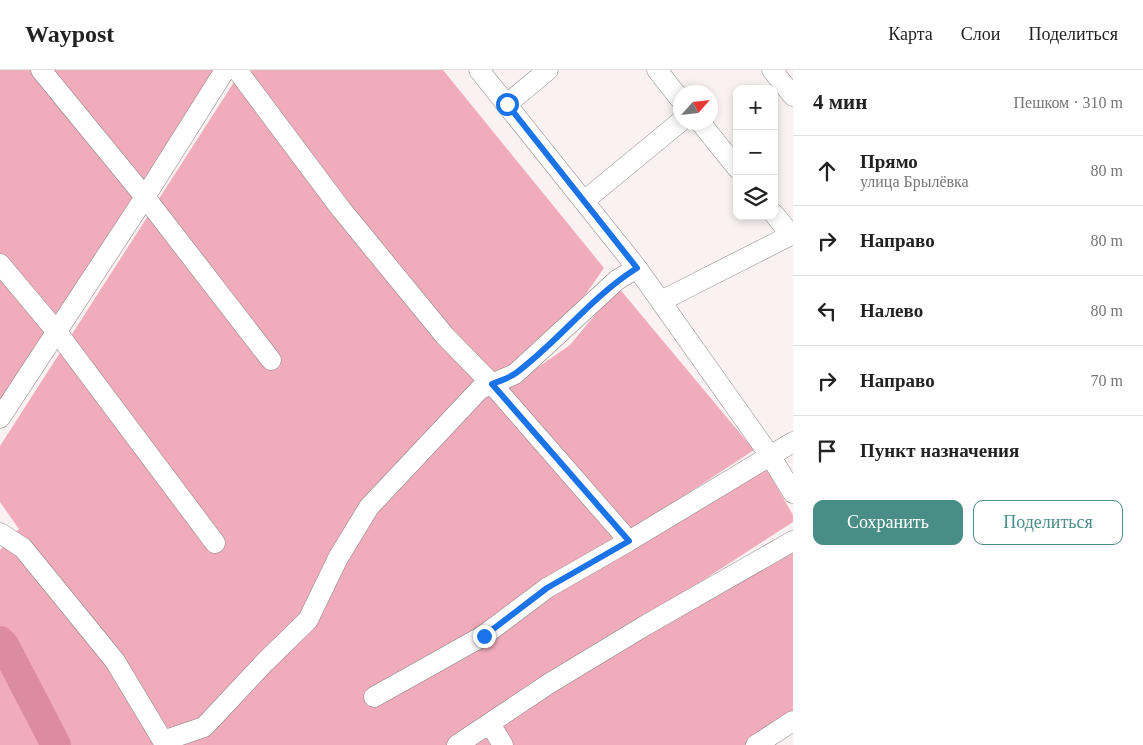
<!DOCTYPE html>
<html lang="ru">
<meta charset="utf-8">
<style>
:root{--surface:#fff;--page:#f6f6f6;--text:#222;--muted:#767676;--line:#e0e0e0;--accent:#498e86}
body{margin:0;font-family:"Times New Roman",serif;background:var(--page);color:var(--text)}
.controls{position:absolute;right:15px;top:15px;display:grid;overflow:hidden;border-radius:10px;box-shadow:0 2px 8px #0003}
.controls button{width:45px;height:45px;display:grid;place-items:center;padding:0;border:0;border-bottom:1px solid var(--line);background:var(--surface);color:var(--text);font:25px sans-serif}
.compass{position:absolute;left:673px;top:15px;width:45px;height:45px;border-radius:50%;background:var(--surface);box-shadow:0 2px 8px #0003;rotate:63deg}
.stop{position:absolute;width:15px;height:15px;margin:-11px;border:4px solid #1a73e8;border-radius:50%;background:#fff}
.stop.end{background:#1a73e8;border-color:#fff;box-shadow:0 1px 5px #0008}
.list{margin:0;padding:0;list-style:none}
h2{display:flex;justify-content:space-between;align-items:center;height:65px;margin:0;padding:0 20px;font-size:21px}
h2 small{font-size:16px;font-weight:400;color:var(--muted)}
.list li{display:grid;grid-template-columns:32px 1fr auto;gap:15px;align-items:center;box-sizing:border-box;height:70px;padding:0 20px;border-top:1px solid var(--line)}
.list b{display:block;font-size:19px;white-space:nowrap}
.list p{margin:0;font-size:16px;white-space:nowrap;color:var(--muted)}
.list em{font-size:16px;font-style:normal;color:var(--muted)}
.actions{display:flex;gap:10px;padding:15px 20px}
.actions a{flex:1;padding:11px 0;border:1px solid var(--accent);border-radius:10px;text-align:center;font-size:18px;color:var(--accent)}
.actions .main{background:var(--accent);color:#fff}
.icon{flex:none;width:28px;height:28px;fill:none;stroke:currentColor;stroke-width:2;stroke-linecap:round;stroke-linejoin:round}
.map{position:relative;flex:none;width:793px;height:675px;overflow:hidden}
header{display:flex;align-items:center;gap:30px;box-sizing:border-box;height:70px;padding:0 25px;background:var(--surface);border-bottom:1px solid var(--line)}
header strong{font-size:24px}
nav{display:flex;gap:28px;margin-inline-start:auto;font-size:18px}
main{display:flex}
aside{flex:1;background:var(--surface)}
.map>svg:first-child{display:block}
</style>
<header>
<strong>Waypost</strong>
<nav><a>Карта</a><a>Слои</a><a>Поделиться</a></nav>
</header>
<main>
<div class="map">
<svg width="793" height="675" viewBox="0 0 793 675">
<rect width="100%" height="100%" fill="#f9f1f2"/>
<path fill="#f1acbb" d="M 0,0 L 32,0 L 137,132 L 57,254 L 0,186 Z
M 44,0 L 216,0 L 147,114 Z
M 251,0 L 443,0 L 604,198 L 563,257 L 498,309 L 417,224 L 261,23 Z
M 236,9 L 626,476 L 764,395 L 793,445 L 793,452 L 449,675 L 0,675 L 0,480 L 19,459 L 0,432 L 0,376 Z
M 0,197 L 53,262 L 0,344 Z
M 618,217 L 754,380 L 629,462 L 508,318 L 570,275 Z
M 793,471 L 793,645 L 745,675 L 468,675 Z"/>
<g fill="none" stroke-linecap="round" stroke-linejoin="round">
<path stroke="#dc8c9e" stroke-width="30" d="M 0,571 L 4,575 L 56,675"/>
<g stroke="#888283" stroke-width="21">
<path id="minor" d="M 41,0 L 145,127 L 271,290
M 237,0 L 341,139 L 445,266 L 492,314 L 629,471 L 793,372
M 479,0 L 637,198 L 771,387 L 793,423
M 657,0 L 680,29
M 772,0 L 793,26
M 507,34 L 548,0
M 700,52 L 737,98
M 584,131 L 680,52
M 774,144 L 791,165
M 0,194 L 57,262 L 215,473
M 661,231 L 793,164
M 0,348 L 145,127 L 225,0
M 0,463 L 23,478 L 115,591 L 163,671 L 204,657 L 265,592 L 308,550 L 338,488 L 369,437 L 480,319 L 515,304 L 617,210 L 637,198
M 374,627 L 483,566 L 547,518 L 629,471
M 490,654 L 503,675
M 457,675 L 550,613 L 646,555 L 793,471
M 756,675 L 793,651"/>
</g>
<use href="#minor" stroke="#fff" stroke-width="20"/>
</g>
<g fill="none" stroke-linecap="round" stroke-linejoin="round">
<path stroke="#1a73e8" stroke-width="6" d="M 484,566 L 547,518 L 629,471 L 492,314 C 500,311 509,308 516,303 C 559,271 592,226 637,198 L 507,34"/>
</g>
</svg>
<div class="controls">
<button>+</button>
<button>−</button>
<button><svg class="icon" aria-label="layers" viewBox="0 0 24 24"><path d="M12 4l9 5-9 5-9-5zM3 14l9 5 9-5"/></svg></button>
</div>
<svg class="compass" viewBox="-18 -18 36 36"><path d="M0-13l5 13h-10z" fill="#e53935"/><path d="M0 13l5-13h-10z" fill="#767676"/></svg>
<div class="stop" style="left:507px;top:34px"></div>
<div class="stop end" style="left:484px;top:566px"></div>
</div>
<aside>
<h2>4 мин<small>Пешком · 310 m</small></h2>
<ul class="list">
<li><svg class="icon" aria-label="ahead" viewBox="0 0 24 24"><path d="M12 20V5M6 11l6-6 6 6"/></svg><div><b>Прямо</b><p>улица Брылёвка</p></div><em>80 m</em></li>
<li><svg class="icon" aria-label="right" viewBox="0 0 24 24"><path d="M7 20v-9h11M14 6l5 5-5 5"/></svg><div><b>Направо</b></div><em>80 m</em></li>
<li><svg class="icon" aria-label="left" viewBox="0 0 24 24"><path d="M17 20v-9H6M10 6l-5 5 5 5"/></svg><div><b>Налево</b></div><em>80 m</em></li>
<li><svg class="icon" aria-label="right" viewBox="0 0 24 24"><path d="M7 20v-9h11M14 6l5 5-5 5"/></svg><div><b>Направо</b></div><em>70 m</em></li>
<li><svg class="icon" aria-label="arrive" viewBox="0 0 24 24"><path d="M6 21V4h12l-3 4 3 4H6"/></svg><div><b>Пункт назначения</b></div></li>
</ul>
<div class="actions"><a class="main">Сохранить</a><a>Поделиться</a></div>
</aside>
</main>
